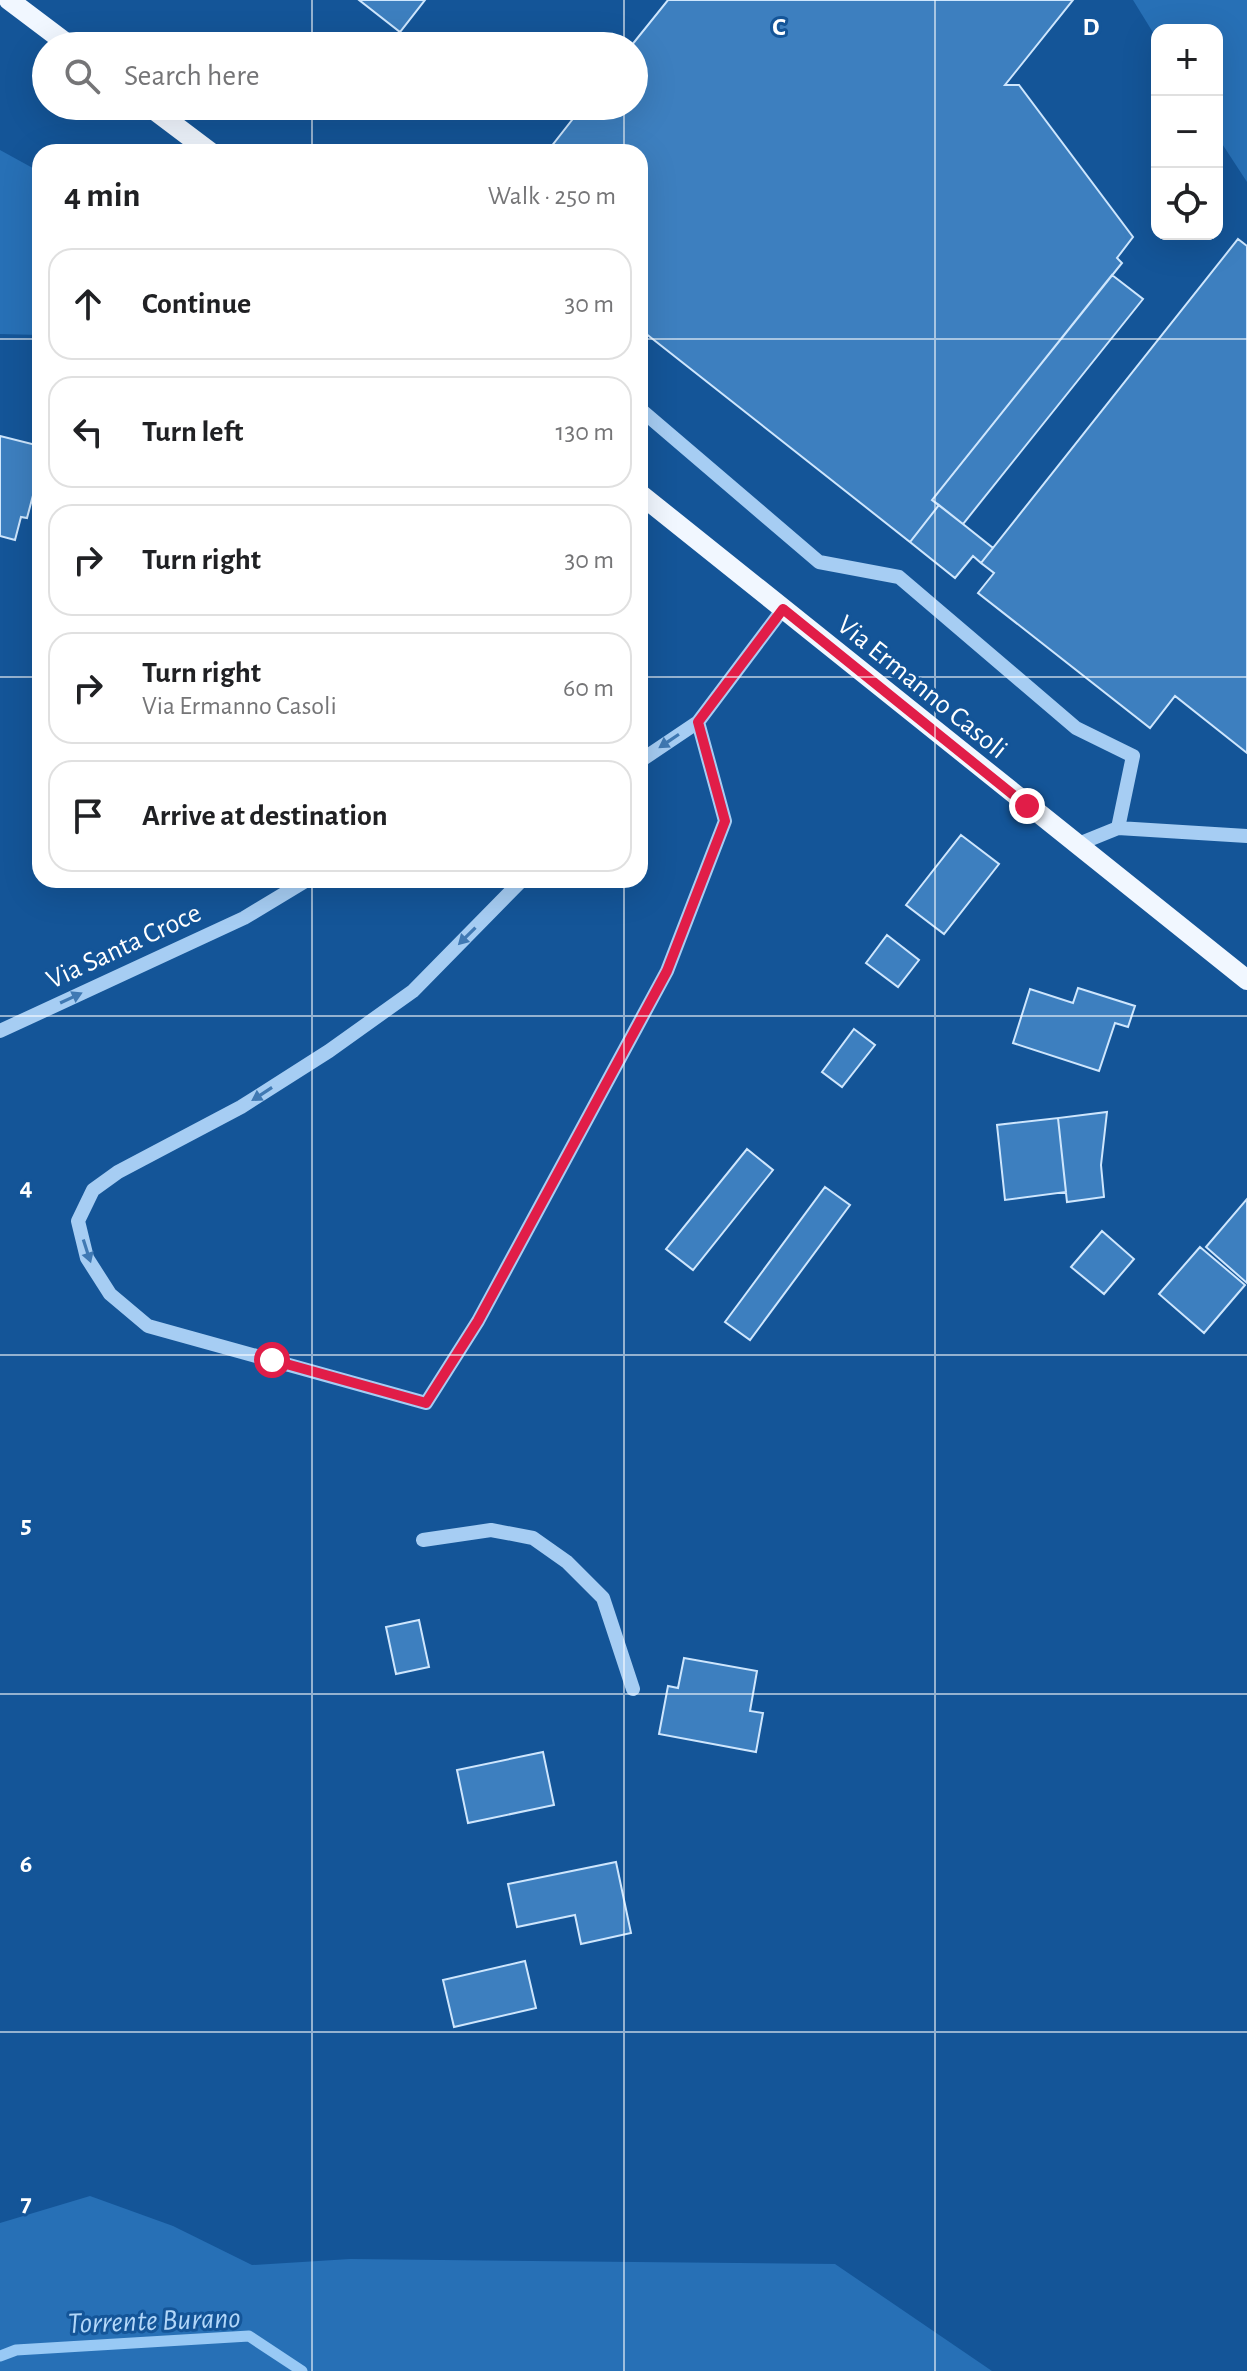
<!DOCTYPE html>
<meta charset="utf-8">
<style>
:root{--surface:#fff;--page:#f6f6f6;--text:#202124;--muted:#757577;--line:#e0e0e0}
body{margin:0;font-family:"Alegreya Sans",sans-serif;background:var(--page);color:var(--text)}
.controls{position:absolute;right:24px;top:24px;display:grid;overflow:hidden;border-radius:16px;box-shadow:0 8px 32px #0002}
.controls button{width:72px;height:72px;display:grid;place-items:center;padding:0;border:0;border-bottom:2px solid var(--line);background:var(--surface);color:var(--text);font:40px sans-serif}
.stop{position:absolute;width:24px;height:24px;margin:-18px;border:6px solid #e11d48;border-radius:50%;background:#fff}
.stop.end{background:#e11d48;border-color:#fff;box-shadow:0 2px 8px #0008}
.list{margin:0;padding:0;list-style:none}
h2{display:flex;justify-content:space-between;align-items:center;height:104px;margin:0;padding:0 32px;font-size:34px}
h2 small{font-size:26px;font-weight:400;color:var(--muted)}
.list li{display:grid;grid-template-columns:52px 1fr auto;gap:24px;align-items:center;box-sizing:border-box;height:112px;margin:0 16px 16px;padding:0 16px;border:2px solid var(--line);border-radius:24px}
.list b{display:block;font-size:30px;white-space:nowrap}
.list p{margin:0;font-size:26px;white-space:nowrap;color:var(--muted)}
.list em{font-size:26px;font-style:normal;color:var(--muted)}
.icon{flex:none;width:44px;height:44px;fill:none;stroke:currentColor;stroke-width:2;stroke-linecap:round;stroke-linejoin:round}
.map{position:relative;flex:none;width:1247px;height:2371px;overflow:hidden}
.search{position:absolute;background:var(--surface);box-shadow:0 8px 32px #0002;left:32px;top:32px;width:616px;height:88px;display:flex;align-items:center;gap:20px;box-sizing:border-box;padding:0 28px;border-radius:44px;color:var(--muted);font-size:30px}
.panel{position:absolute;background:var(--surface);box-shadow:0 8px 32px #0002;left:32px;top:144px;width:616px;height:744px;border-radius:24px}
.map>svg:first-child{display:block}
</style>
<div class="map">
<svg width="1247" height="2371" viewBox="0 0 1247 2371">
<rect width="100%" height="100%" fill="#145598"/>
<path fill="#2770b6" d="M 1133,0 L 1247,0 L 1247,182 L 1217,136 L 1217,30 L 1157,30 L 1157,39 Z
M 0,150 L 40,172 L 40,335 L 0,334 Z
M 90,2196 L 173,2226 L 252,2265 L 350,2259 L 835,2264 L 992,2371 L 0,2371 L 0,2223 Z"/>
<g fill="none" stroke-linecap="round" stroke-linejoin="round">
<path stroke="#98c9f5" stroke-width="11" d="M 0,2356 L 16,2350 L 249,2336 L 302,2371"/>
</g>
<path fill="#3d7fbf" stroke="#cee6fd" stroke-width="2" d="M 359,0 L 425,0 L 400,32 Z
M 668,0 L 1073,0 L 1005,85 L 1019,85 L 1133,237 L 1117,258 L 1122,263 L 932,500 L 939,505 L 910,542 L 640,329 L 640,152 L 547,152 L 583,106 L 634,106 L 634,46 L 631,46 Z
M 1238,239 L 1247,246 L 1247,753 L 1175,696 L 1150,728 L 978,593 L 994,573 L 981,563 Z
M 1112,275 L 1143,299 L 963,524 L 932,500 Z
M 0,436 L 40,446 L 40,469 L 27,518 L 21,517 L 15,540 L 0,536 Z
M 939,505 L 993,548 L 981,563 L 973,556 L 955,578 L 910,542 Z
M 961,835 L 999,864 L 944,934 L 906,905 Z
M 887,935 L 919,960 L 898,987 L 866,963 Z
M 1078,988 L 1135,1006 L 1128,1027 L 1115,1023 L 1099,1071 L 1013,1043 L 1030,989 L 1073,1003 Z
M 854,1029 L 875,1045 L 842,1087 L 822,1072 Z
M 1107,1112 L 1101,1165 L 1104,1197 L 1067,1202 L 1058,1118 Z
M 1058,1118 L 1066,1192 L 1005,1200 L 997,1125 Z
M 747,1149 L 773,1170 L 693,1270 L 666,1249 Z
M 825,1187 L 850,1205 L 750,1340 L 725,1322 Z
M 1247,1199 L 1247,1283 L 1206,1247 Z
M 1102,1231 L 1134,1259 L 1104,1294 L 1071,1267 Z
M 1200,1247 L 1245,1285 L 1204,1333 L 1159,1294 Z
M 419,1620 L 429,1667 L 396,1674 L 386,1627 Z
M 684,1658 L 757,1671 L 750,1711 L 763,1713 L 756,1752 L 659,1734 L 668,1686 L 678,1688 Z
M 543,1752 L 554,1805 L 468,1823 L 457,1770 Z
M 616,1862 L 631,1933 L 581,1944 L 575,1915 L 517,1927 L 508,1884 Z
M 525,1961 L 536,2008 L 454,2027 L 443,1980 Z"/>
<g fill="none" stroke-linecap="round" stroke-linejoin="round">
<path stroke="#a6cdf3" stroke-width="14" d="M 640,409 L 819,562 L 899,577 L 1076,728 L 1133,756 L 1118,828
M 640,761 L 698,722 L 783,609
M 1076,845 L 1118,828 L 1247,836
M 522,880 L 413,991 L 329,1051 L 241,1107 L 118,1172 L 93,1190 L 78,1221 L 87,1258 L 110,1294 L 148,1326 L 426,1403 L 478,1321 L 667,971 L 725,821 L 698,722
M 0,1031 L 244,918 L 307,880
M 423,1540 L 491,1530 L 533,1538 L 567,1562 L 603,1598 L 633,1689"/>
<path stroke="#f1f7ff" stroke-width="20" d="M 9,0 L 70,46
M 149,106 L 210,152
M 640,494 L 1247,980"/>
</g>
<defs><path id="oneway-solid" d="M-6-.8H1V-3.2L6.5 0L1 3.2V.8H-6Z" transform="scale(2)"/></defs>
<g fill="#4079b3">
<use href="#oneway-solid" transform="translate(669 741) rotate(146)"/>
<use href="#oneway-solid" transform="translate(467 936) rotate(135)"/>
<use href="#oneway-solid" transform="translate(71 998) rotate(-25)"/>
<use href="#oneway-solid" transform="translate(262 1094) rotate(147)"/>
<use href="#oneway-solid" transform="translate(87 1251) rotate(72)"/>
</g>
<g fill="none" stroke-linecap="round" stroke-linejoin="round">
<path stroke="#e11d48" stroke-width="10" d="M 272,1360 L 426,1403 L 478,1321 L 667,971 L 725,821 L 698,722 L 783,609 L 1027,806"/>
</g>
<path fill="none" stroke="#fff" stroke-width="2" stroke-opacity="0.55" d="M 312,0 L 312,46M 624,0 L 624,46M 935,0 L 935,2371M 312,106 L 312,152M 624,106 L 624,152M 0,339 L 40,339M 640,339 L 1247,339M 0,677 L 40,677M 640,677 L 1247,677M 312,880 L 312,2371M 624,880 L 624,2371M 0,1016 L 1247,1016M 0,1355 L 1247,1355M 0,1694 L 1247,1694M 0,2032 L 1247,2032"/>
<g text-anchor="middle" stroke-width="6" stroke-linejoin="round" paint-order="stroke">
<g font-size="28" fill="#fff" stroke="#145598">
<text transform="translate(923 686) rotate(39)" y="10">Via Ermanno Casoli</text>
<text transform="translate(123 945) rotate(-25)" y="10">Via Santa Croce</text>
</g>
<g font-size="30" font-style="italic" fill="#b2d7f9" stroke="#145598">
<text transform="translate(154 2320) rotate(-2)" y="10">Torrente Burano</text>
</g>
</g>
<g font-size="26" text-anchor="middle" font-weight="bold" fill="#fff" stroke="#145598" stroke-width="6" stroke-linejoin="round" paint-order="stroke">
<text x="779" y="35">C</text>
<text x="1091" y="35">D</text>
<text x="26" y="1195">4</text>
<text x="26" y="1533">5</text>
<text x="26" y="1872">6</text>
<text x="26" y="2211">7</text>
</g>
</svg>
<div class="controls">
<button>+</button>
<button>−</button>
<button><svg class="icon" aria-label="locate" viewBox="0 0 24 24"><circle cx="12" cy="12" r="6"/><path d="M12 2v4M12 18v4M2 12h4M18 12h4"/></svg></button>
</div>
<div class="stop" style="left:272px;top:1360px"></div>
<div class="stop end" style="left:1027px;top:806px"></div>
<div class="search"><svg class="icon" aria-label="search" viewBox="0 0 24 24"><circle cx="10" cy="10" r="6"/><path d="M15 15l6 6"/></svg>Search here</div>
<section class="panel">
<h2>4 min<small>Walk · 250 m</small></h2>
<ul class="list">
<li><svg class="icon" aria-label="ahead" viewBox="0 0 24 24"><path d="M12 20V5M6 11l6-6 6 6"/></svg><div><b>Continue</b></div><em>30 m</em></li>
<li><svg class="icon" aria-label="left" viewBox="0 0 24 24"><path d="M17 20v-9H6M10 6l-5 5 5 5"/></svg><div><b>Turn left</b></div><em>130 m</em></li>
<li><svg class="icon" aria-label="right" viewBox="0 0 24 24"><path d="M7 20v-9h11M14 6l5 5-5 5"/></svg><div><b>Turn right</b></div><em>30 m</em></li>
<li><svg class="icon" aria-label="right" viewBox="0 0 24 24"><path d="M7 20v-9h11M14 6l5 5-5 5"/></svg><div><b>Turn right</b><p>Via Ermanno Casoli</p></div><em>60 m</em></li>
<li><svg class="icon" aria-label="arrive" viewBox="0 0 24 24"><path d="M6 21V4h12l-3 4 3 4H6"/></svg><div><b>Arrive at destination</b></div></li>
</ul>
</section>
</div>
